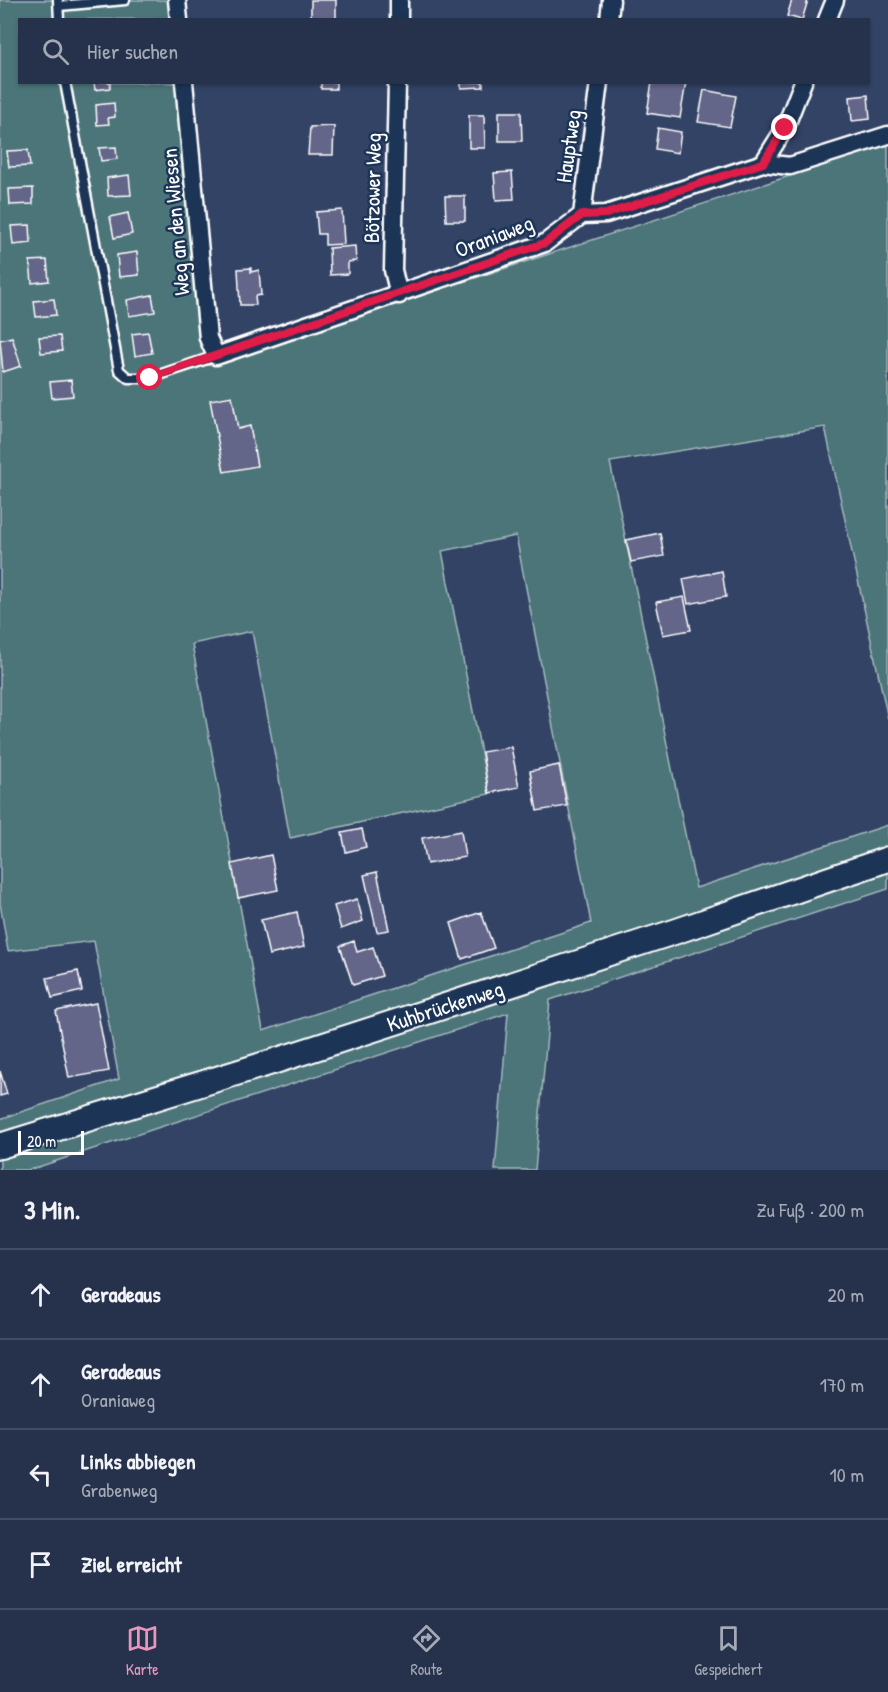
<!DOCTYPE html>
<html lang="de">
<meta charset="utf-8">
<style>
:root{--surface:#26324c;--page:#2e3a53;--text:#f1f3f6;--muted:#a4aab5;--line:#424d64;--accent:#e797bd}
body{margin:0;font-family:"Patrick Hand",sans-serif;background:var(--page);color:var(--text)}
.scale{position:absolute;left:18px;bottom:15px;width:66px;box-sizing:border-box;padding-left:6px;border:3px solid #fff;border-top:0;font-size:16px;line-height:21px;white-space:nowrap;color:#fff;-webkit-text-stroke:4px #1d3557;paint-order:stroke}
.stop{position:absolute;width:18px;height:18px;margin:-14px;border:4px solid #e11d48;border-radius:50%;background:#fff}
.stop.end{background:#e11d48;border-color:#fff;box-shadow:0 2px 6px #0008}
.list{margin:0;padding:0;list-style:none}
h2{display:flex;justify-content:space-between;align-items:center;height:78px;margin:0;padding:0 24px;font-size:26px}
h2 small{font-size:20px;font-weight:400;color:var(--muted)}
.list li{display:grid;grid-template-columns:39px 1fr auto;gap:18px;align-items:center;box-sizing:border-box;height:90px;padding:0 24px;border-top:2px solid var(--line)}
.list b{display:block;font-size:22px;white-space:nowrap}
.list p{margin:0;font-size:20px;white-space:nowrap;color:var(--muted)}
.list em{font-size:20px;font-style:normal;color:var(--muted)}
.icon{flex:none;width:33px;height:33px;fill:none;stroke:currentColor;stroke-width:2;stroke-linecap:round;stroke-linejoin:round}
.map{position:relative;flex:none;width:888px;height:1170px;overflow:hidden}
.search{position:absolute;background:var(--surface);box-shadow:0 2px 4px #0004;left:18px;right:18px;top:18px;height:66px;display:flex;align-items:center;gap:15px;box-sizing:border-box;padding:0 21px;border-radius:0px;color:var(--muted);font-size:22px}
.sheet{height:438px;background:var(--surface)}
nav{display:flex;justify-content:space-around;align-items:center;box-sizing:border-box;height:84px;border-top:2px solid var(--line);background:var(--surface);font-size:16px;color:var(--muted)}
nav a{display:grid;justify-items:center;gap:3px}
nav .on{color:var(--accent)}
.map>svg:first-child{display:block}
</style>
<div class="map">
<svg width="888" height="1170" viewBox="0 0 888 1170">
<rect width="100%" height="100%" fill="#324366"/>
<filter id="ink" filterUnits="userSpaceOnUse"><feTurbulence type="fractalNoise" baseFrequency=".0167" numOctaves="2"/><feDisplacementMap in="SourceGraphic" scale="12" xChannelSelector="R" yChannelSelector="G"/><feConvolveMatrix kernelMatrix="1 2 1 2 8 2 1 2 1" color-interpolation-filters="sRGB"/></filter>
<g filter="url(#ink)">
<path fill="#4b7479" stroke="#a5babc" stroke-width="1.5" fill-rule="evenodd" d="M 0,0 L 169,0 L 171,19 L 20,20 L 20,82 L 177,83 L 207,365 L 888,144 L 888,719 L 825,427 L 610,462 L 696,888 L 888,825 L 888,889 L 550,1000 L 535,1170 L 495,1170 L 508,1013 L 29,1170 L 0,1170 L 0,1119 L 119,1079 L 94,941 L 8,951 L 0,903 ZM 516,536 L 591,923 L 263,1031 L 192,644 L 252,631 L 290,838 L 489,794 L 442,551 Z"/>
<path fill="#636589" stroke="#fff" stroke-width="1.5" d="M 311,0 L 336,0 L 336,20 L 311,20 Z
M 792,0 L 808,0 L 802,20 L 787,16 Z
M 94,82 L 110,82 L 110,88 L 95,90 Z
M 321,82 L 336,82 L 336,89 L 321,89 Z
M 461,82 L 483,82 L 483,87 L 461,88 Z
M 652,82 L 686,82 L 680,118 L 647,113 Z
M 704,90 L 736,96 L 730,127 L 698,122 Z
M 868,95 L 870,119 L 852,121 L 850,97 Z
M 114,103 L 115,117 L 108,118 L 109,124 L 97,125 L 96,105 Z
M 499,112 L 521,112 L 522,141 L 499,141 Z
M 469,115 L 484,115 L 485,148 L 469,148 Z
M 334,126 L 333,155 L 308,155 L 310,127 Z
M 658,128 L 681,132 L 678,153 L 655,149 Z
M 116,147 L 117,159 L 101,161 L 99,148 Z
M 28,150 L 30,166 L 9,167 L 7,151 Z
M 512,172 L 514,199 L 496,200 L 494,173 Z
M 129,175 L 131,195 L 108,196 L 107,178 Z
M 33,188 L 33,204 L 10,205 L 9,189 Z
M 445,196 L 465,196 L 465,221 L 446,221 Z
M 342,210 L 344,244 L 325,245 L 325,234 L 318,234 L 316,212 Z
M 128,213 L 132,234 L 114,238 L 110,217 Z
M 30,225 L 31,243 L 13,245 L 11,226 Z
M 355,246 L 356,261 L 348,262 L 348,274 L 330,275 L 329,248 Z
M 137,252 L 139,275 L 119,277 L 117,255 Z
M 47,260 L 49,281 L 32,283 L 30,261 Z
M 251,268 L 251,272 L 259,270 L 261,295 L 255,296 L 256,305 L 240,305 L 238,269 Z
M 152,295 L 155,312 L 129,316 L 127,300 Z
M 54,299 L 56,315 L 36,317 L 34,301 Z
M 148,332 L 152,353 L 135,356 L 132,334 Z
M 60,336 L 62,351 L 41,353 L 39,337 Z
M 12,337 L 21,366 L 3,372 L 0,340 Z
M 71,380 L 73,396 L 52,398 L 50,382 Z
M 232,396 L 238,429 L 250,426 L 257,466 L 224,472 L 210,400 Z
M 660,533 L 664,556 L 631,562 L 626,540 Z
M 722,571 L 726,597 L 688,604 L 683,579 Z
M 684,597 L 691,630 L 663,635 L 656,602 Z
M 511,747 L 519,787 L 489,793 L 482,752 Z
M 559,765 L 567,806 L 537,811 L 530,771 Z
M 362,829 L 366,847 L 346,852 L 342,833 Z
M 461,831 L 465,857 L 427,864 L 422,838 Z
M 271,855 L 278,890 L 238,898 L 232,864 Z
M 377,872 L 389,930 L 377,932 L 364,875 Z
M 357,899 L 363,921 L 341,929 L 334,906 Z
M 297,912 L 304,947 L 269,955 L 261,920 Z
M 481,912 L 494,948 L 462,959 L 451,923 Z
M 354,941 L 357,952 L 373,947 L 382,976 L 353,985 L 340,946 Z
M 78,971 L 82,991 L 52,998 L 47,978 Z
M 96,1003 L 109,1071 L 69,1078 L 56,1011 Z
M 0,1071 L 7,1094 L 0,1096 Z"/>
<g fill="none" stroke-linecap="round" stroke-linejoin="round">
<g stroke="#fff" stroke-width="13">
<path id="lane" d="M 58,0 L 59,20
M 59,6 L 125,0
M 65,82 L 119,370 L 128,378 L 150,378 L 216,356"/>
</g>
<g stroke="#fff" stroke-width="21">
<path id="street" d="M 177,0 L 179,20
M 399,20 L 399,0
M 609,20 L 611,0
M 827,20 L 835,0
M 184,82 L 208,338 L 216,356 L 545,243 L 582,215 L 606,214 L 763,163 L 790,166 L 888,135
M 397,82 L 393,270 L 399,295
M 763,163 L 785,128 L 803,82
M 582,215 L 599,82"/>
</g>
<g stroke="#fff" stroke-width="28">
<path id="secondary" d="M 0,1146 L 275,1061 L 674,932 L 888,859"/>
</g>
<use href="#lane" stroke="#1d3557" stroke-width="8"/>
<use href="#street" stroke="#1d3557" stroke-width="16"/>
<use href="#secondary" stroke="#1d3557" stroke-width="24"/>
</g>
</g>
<g fill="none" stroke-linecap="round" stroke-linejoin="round" filter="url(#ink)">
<path stroke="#e11d48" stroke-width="8" d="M 150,378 L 545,243 L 582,215 L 606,214 L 763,163 L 785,128"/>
</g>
<g text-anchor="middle" stroke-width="5" stroke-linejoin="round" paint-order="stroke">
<g font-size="22" fill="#fff" stroke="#1d3557">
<text transform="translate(568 146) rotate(-82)" y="8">Hauptweg</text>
<text transform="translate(372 188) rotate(-89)" y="8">Bötzower Weg</text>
<text transform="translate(175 222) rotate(-95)" y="8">Weg an den Wiesen</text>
<text transform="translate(494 236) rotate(-21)" y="8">Oraniaweg</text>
<text transform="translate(445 1006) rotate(-18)" y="8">Kuhbrückenweg</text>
</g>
</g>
</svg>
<div class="scale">20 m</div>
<div class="stop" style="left:150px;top:378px"></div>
<div class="stop end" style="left:785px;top:128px"></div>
<div class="search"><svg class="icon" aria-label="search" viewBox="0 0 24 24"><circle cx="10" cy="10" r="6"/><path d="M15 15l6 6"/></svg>Hier suchen</div>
</div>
<section class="sheet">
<h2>3 Min.<small>Zu Fuß · 200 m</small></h2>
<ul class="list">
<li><svg class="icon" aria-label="ahead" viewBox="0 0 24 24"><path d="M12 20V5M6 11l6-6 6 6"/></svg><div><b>Geradeaus</b></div><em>20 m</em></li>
<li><svg class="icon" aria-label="ahead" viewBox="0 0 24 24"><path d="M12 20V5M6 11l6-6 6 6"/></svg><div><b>Geradeaus</b><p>Oraniaweg</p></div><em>170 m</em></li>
<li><svg class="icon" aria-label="left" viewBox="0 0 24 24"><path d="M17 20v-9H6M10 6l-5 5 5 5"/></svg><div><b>Links abbiegen</b><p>Grabenweg</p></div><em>10 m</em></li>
<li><svg class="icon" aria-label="arrive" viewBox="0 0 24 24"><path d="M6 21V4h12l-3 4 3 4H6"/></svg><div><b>Ziel erreicht</b></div></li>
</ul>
</section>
<nav>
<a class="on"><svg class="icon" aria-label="map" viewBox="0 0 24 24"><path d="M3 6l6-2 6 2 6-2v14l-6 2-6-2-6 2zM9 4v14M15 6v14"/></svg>Karte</a>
<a><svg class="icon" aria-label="directions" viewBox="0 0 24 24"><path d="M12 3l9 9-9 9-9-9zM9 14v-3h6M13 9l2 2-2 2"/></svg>Route</a>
<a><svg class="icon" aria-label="saved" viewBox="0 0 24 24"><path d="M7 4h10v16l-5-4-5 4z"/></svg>Gespeichert</a>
</nav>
